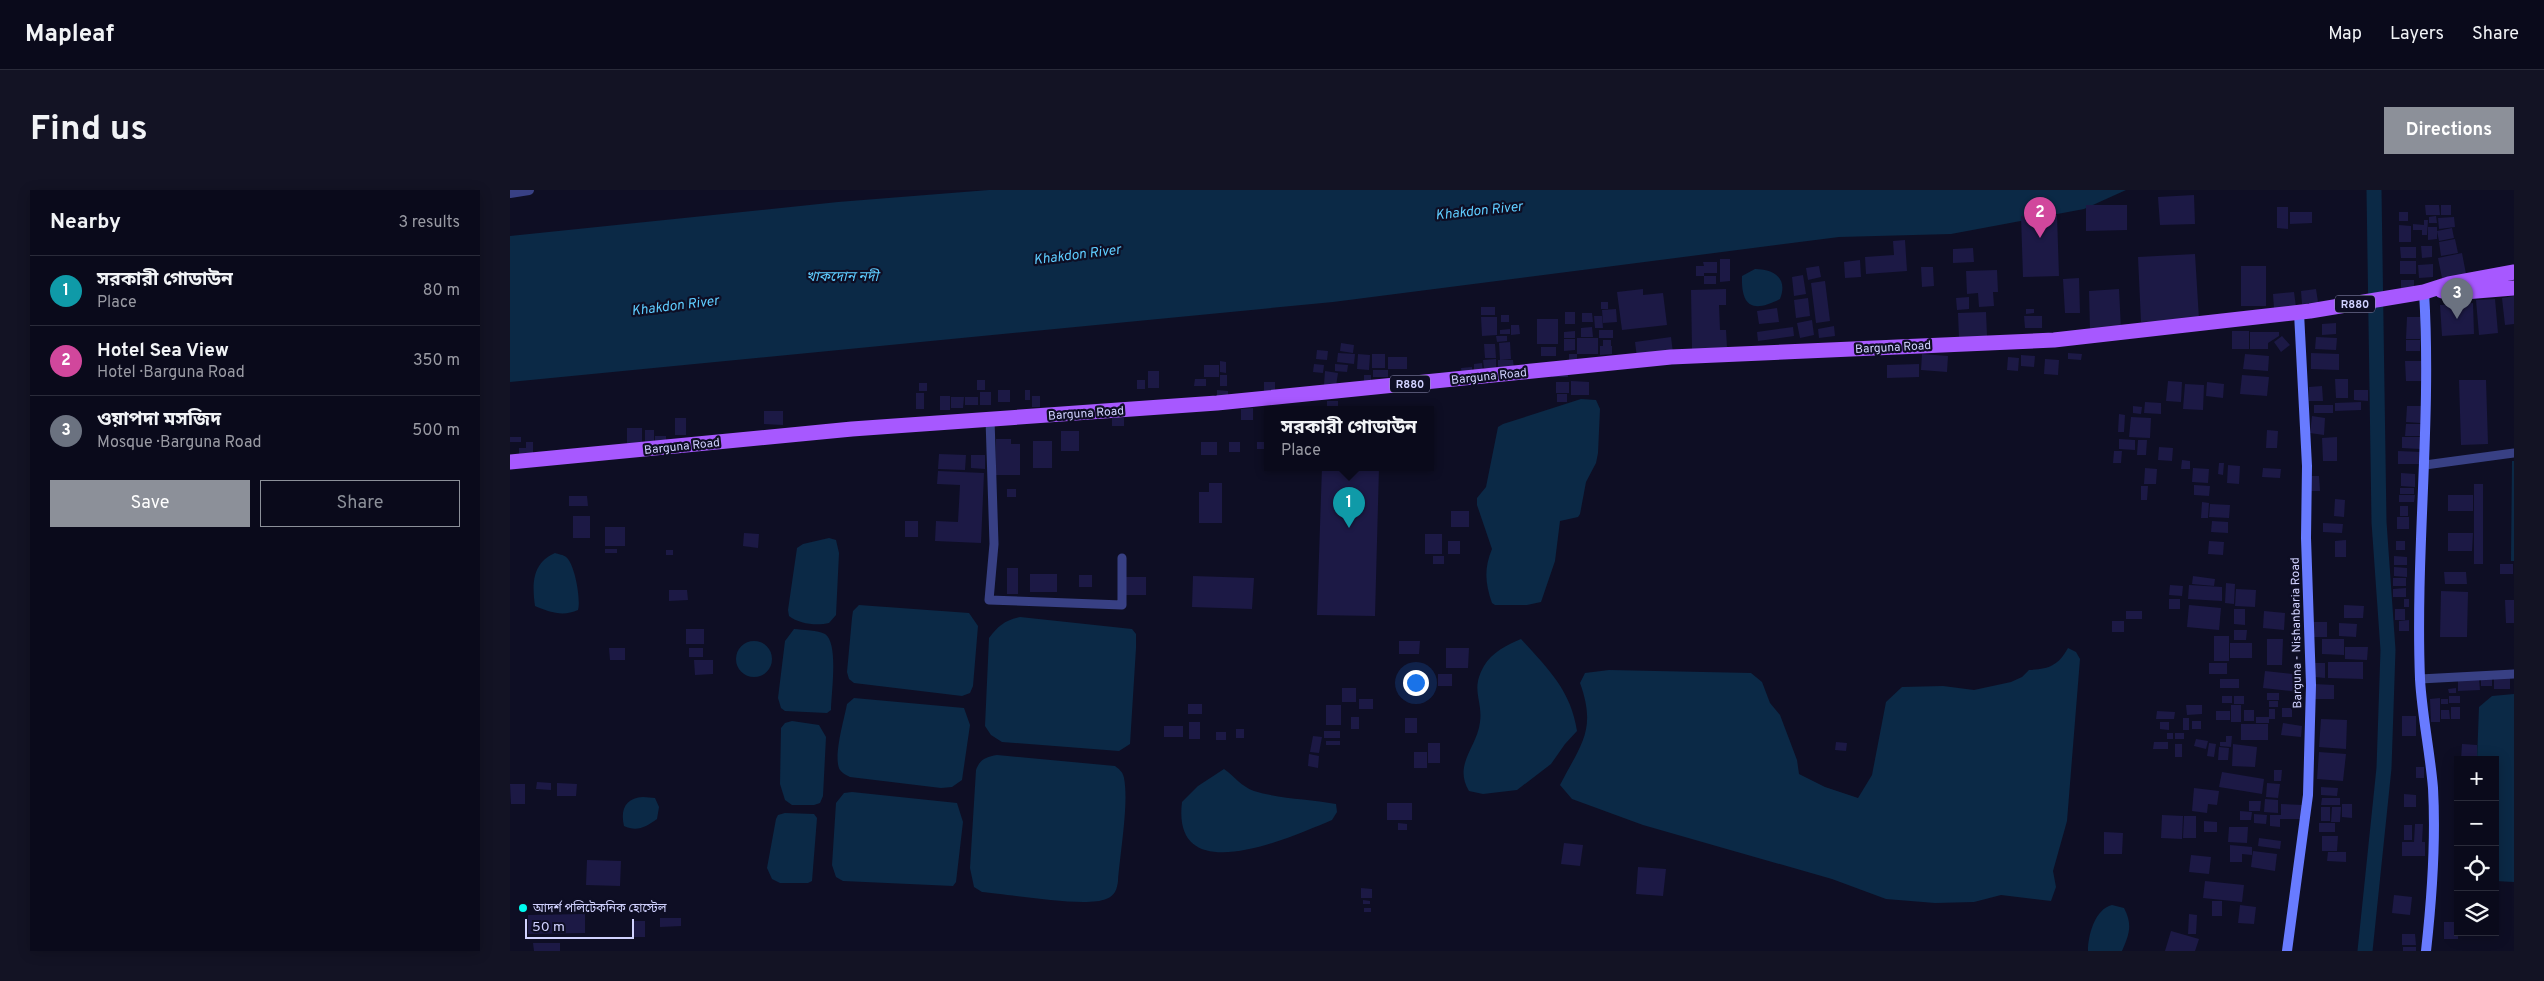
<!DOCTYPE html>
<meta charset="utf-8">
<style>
:root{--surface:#0a0a1b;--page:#131324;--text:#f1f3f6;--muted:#999aa3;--line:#2a2b3a;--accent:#8c9099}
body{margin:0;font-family:Overpass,"Noto Sans Bengali",sans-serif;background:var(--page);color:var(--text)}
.controls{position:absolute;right:15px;bottom:15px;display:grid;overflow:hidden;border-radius:0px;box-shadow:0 2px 12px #0003}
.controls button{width:45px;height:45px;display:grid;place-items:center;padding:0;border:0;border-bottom:1px solid var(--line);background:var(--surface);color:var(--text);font:25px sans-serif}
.scale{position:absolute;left:15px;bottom:12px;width:109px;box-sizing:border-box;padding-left:5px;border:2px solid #d1d2ff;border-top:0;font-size:14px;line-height:18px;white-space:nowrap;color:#d1d2ff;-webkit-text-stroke:4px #0e0e24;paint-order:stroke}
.you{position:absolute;left:905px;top:492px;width:18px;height:18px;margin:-12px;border:4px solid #fff;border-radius:50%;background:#1a73e8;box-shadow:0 0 0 8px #1a73e833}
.badge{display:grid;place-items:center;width:32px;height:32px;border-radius:50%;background:var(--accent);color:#fff;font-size:16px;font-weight:700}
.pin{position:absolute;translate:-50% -41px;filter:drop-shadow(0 1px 2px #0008)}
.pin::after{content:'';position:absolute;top:26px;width:18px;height:15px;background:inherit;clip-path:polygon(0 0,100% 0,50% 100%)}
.popup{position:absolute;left:754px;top:216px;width:170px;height:65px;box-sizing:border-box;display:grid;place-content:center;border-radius:0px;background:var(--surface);filter:drop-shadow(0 1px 4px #0005);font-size:16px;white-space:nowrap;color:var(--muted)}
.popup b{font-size:19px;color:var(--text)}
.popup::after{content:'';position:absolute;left:50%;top:100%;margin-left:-10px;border:10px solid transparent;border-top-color:var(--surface)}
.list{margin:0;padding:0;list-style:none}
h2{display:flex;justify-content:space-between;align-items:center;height:65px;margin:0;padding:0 20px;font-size:21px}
h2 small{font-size:16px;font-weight:400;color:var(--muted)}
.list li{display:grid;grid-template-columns:32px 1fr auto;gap:15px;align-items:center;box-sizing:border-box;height:70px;padding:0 20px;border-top:1px solid var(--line)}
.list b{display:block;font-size:19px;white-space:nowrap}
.list p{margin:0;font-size:16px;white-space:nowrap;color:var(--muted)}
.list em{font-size:16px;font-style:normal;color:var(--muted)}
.actions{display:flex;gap:10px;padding:15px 20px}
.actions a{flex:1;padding:11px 0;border:1px solid var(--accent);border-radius:0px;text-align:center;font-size:18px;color:var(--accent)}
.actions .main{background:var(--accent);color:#fff}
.icon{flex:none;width:28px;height:28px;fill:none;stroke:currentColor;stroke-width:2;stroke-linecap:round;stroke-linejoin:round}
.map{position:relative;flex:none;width:2004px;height:761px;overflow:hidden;border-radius:0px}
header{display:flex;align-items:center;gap:30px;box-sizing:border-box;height:70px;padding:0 25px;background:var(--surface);border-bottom:1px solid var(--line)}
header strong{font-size:24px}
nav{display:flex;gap:28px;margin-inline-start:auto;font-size:18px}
.intro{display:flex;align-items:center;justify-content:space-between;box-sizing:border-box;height:120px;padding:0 30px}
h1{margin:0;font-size:35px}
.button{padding:12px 22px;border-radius:0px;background:var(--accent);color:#fff;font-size:18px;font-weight:700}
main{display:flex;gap:30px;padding:0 30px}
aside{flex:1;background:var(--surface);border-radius:0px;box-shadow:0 2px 12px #0003}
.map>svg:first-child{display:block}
</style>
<header>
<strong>Mapleaf</strong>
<nav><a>Map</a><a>Layers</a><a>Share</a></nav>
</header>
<div class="intro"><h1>Find us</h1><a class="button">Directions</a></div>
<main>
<aside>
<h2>Nearby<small>3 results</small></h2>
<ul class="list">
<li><span class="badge" style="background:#0f9aa8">1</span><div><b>সরকারী গোডাউন</b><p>Place</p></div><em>80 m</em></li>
<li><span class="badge" style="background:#d1479c">2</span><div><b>Hotel Sea View</b><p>Hotel · Barguna Road</p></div><em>350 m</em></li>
<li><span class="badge" style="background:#6b7280">3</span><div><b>ওয়াপদা মসজিদ</b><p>Mosque · Barguna Road</p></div><em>500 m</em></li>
</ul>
<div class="actions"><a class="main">Save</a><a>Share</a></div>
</aside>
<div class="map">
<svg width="2004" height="761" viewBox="0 0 2004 761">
<rect width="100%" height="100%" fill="#0e0e24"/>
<path fill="#0b2946" d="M 479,0 L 1616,0 L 1574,19 L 1441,44 L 1329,47 L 823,112 L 0,192 L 0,46 L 328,12 Z
M 1245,79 C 1265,79 1278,89 1270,109 C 1243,123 1231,117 1232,86 Z
M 1071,209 L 1086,210 L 1090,219 L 1088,263 L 1086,273 L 1076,292 L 1070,324 L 1068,327 L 1050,331 L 1045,371 L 1031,412 L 1017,415 L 985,415 L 982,413 C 975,393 974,378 982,359 L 967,315 L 967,308 L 976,297 L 988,237 L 993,234 Z
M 2002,271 L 2004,271 L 2004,371 L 2001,371 Z
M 319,348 L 326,350 L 329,363 L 326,425 L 319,433 C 307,436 289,434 279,426 L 278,420 L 287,358 L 293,354 Z
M 45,363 C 48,364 54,365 56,367 C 65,374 71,410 68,420 C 53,427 39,422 25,416 C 22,394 22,373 45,363 Z
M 349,415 L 459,423 L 468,436 L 463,496 L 460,503 L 452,506 L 344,493 L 339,489 L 337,482 L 342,428 L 343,421 Z
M 510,427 L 622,439 L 626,444 L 626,458 L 620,554 L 609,561 L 492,552 L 481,545 L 475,536 L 479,448 C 488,436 495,430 510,427 Z
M 284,439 C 293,440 308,440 315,444 C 329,453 321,504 321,520 L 317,523 L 275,521 L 271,518 L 268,508 L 275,451 Z
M 1011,449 C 1037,478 1061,500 1067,541 L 1055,554 L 1041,574 L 1007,600 L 973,604 L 959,601 C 943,574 967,558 970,532 C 973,510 960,500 974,476 C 982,462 997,455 1011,449 Z
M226 469a18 18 0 1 1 36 0a18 18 0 1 1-36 0Z
M 1558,458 L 1566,462 L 1570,469 L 1557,631 L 1543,681 L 1546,697 L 1541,711 L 1491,705 L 1464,712 L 1425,713 L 1376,709 L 1322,689 L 1133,635 L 1062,609 L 1050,595 C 1071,554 1087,540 1070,493 L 1075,483 L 1099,480 L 1241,483 L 1252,492 L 1260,513 L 1270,525 L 1287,570 L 1289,584 L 1315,597 L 1348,608 L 1362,585 L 1376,512 L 1392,497 L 1433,496 L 1464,500 L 1501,492 L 1512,487 L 1519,480 C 1539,479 1548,476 1558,458 Z
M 2004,504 L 2004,692 L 1985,691 L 1985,570 L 1967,570 L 1969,517 L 1982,506 Z
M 344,508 L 454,518 L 460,535 L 452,590 L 442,597 L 431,598 L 340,587 C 336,585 332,583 330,580 C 323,569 333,533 336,519 L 337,514 Z
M 282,531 L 309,535 L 316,547 L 313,606 L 310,613 L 304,615 L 282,615 L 275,610 L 270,594 L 271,538 L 275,533 Z
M 487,565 L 605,576 C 609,579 613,582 614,588 C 619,613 610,664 608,691 C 607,699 605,706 596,709 C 576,718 498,704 472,702 L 464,697 L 460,678 L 466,580 C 470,569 476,567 487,565 Z
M 714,579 C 724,586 732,597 744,601 C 770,609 799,609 826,614 L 827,622 L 822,630 C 781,647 661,702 672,612 L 688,596 Z
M 342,602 L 447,613 L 453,632 L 446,692 L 443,696 L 333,691 L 326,687 L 322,675 L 326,613 L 334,603 Z
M 133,607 L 145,608 L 149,617 L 147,629 C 136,637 127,642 114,636 C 110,619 116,608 133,607 Z
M 275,623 L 304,624 L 307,628 L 302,691 L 298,693 L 270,693 L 262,689 L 257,678 L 266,629 L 268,625 Z
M 1602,715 L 1614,718 C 1623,735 1619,745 1612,761 L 1578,761 C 1578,745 1585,719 1602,715 Z"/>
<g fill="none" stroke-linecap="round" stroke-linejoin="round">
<path stroke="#0b2946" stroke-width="15" d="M 1855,761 L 1874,578 L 1878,460 L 1869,332 L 1864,0"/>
</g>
<path fill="#1c1945" d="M 1684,5 L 1685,34 L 1650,35 L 1648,7 Z
M 1576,15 L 1617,15 L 1617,40 L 1576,41 Z
M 1915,15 L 1929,15 L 1930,25 L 1916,25 Z
M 1931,15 L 1941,15 L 1941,25 L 1931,25 Z
M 1767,17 L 1778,17 L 1778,39 L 1767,38 Z
M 1780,22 L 1802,22 L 1802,33 L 1780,34 Z
M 1889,22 L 1898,22 L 1898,31 L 1889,31 Z
M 1547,25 L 1549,86 L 1513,87 L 1511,26 Z
M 1926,26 L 1927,33 L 1919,33 L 1919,27 Z
M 1944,27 L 1945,37 L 1929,39 L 1928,28 Z
M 1914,30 L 1918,30 L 1917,45 L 1912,45 L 1912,40 L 1903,40 L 1903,34 L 1914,35 Z
M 1889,35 L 1901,36 L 1901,52 L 1889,52 Z
M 1918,37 L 1927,37 L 1927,49 L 1918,50 Z
M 1942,38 L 1944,48 L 1929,51 L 1927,41 Z
M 1945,49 L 1948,63 L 1931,66 L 1929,52 Z
M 1395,50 L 1397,81 L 1356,84 L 1355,67 L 1384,65 L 1383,51 Z
M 1911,56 L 1922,56 L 1922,67 L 1912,68 Z
M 1890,57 L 1906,57 L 1906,68 L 1891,68 Z
M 1463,58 L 1464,72 L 1443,73 L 1443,59 Z
M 1952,63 L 1956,84 L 1932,88 L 1928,68 Z
M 1685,64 L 1689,129 L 1631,132 L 1628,67 Z
M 1210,69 L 1220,69 L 1220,91 L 1210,92 Z
M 1350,70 L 1351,87 L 1335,88 L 1334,72 Z
M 1890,71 L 1906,71 L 1906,84 L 1890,84 Z
M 1193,72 L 1207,72 L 1207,83 L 1194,83 L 1194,86 L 1206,86 L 1206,94 L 1194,94 L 1194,86 L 1186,86 L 1186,76 L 1194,76 Z
M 1923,74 L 1923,87 L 1909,88 L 1908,75 Z
M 1309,76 L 1311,87 L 1298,90 L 1296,78 Z
M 1731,76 L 1756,76 L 1756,116 L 1731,116 Z
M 1411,77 L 1423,77 L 1424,96 L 1412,97 Z
M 1487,80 L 1488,102 L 1483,102 L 1484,116 L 1469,117 L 1468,103 L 1457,104 L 1456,81 Z
M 1293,85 L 1296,104 L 1284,106 L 1282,87 Z
M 1569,88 L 1570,123 L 1555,123 L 1553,89 Z
M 1891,90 L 1904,90 L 1904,98 L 1891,98 Z
M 1315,91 L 1320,131 L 1306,133 L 1301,93 Z
M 1133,99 L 1133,105 L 1153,103 L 1157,135 L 1112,140 L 1107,102 Z
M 1216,99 L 1216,115 L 1209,115 L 1210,140 L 1216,140 L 1217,158 L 1182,159 L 1181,100 Z
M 1609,99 L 1611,139 L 1580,140 L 1579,101 Z
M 1806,99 L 1808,112 L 1792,114 L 1791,101 Z
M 1784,102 L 1786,117 L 1764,119 L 1763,104 Z
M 2004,106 L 2004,134 L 1995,135 L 1992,108 Z
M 1459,107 L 1459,119 L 1447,120 L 1446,108 Z
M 1298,108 L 1300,126 L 1286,128 L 1284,110 Z
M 1985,109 L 1988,143 L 1969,145 L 1966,110 Z
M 1091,112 L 1098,112 L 1098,119 L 1091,119 Z
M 1963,113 L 1964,144 L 1932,146 L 1930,115 Z
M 971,117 L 985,117 L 985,125 L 971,125 Z
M 1267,118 L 1269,132 L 1249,134 L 1247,121 Z
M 1106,119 L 1107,132 L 1093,133 L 1092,120 Z
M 1516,119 L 1524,119 L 1524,123 L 1516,124 Z
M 1055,122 L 1065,122 L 1065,134 L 1055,134 Z
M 1476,122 L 1477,146 L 1449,148 L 1448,123 Z
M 1072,123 L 1082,123 L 1083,132 L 1072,132 Z
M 991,125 L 999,125 L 999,132 L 991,132 Z
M 1084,126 L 1092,126 L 1093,138 L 1085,138 Z
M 1514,126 L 1532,126 L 1532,138 L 1515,138 Z
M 971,127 L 987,127 L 987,145 L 972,146 Z
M 1897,127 L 1910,127 L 1910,149 L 1896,149 Z
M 1027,129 L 1048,129 L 1048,154 L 1027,154 Z
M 1302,130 L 1304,145 L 1290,148 L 1287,133 Z
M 1826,133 L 1826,144 L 1812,145 L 1812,134 Z
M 1001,135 L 1009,135 L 1010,144 L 1001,145 Z
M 1324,136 L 1325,146 L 1309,148 L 1308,139 Z
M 1082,137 L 1083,147 L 1071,147 L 1071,138 Z
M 1283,137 L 1284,146 L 1248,151 L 1247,142 Z
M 1000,139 L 1000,144 L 990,144 L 990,140 Z
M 1089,140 L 1103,140 L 1103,148 L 1089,148 Z
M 1065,141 L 1065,148 L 1054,148 L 1054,142 Z
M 1722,141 L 1739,141 L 1739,159 L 1722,159 Z
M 1740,142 L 1769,142 L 1769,146 L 1758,153 L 1758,159 L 1740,159 Z
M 986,146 L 997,146 L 997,151 L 987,152 Z
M 1772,146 L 1780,155 L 1771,162 L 1764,152 Z
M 1161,147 L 1163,163 L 1127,168 L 1125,152 Z
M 1806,147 L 1827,148 L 1826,160 L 1805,159 Z
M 1067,148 L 1088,148 L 1088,164 L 1067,164 Z
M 1054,149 L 1065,149 L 1065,160 L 1054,161 Z
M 1093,150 L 1101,150 L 1101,156 L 1093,156 Z
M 1896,150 L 1910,150 L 1910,161 L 1896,161 Z
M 1000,152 L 1001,169 L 990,170 L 989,153 Z
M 831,153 L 844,155 L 843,163 L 830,161 Z
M 974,154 L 985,154 L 986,168 L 975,168 Z
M 1090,156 L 1102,156 L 1102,164 L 1090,165 Z
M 1031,157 L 1046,157 L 1046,166 L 1031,166 Z
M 807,160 L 818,161 L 817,170 L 806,169 Z
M 828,163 L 845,164 L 844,174 L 827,172 Z
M 1558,163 L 1572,164 L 1571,170 L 1558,169 Z
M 1801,163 L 1829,164 L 1829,180 L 1801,179 Z
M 848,164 L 860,165 L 859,180 L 847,179 Z
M 862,164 L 875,164 L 875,178 L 862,178 Z
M 1059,164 L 1067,164 L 1067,173 L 1059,173 Z
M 1412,164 L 1438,166 L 1437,182 L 1411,180 Z
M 1735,164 L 1759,166 L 1758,181 L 1733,179 Z
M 1511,165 L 1525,166 L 1524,177 L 1511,176 Z
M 878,167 L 897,167 L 897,179 L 878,179 Z
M 1498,167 L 1509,168 L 1508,181 L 1497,180 Z
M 986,169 L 986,178 L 974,178 L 973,170 Z
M 1535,169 L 1549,170 L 1548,185 L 1534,184 Z
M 988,170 L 1003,170 L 1004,179 L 988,179 Z
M 710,171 L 716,172 L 716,183 L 710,182 Z
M 1895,171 L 1912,171 L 1913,191 L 1896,191 Z
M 972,173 L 973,184 L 964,185 L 964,174 Z
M 804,174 L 814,175 L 813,183 L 803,182 Z
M 825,174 L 838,175 L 837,182 L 825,181 Z
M 1409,174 L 1409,187 L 1377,188 L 1377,175 Z
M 694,175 L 709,175 L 709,187 L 694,187 Z
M 962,177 L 962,185 L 952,186 L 951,178 Z
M 863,180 L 878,180 L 878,187 L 863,187 Z
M 638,181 L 649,181 L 649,198 L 638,198 Z
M 815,181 L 828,183 L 826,196 L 814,195 Z
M 1042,182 L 1058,182 L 1058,187 L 1042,187 Z
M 710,185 L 717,185 L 717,196 L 710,196 Z
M 854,185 L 861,185 L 861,193 L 854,193 Z
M 1732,185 L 1759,187 L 1757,206 L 1730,204 Z
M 685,189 L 696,189 L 696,196 L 684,196 Z
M 1825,189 L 1838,189 L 1838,208 L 1826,208 Z
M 467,190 L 475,190 L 475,200 L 467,200 Z
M 627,190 L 635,190 L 635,199 L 627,199 Z
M 1949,190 L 1976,190 L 1978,254 L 1951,255 Z
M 1061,191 L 1079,192 L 1079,205 L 1061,205 Z
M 1658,191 L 1672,192 L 1671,212 L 1656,211 Z
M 754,192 L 765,192 L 765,202 L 754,201 Z
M 1046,192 L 1059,192 L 1059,203 L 1046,203 Z
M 1697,192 L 1714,194 L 1713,208 L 1696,206 Z
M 409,193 L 417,193 L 417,201 L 409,201 Z
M 1675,194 L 1694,195 L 1693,220 L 1673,219 Z
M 1812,196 L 1813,211 L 1799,211 L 1799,197 Z
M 488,200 L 500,200 L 500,212 L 488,212 Z
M 515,200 L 520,200 L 520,210 L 515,210 Z
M 707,200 L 718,201 L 718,207 L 707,206 Z
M 1844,200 L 1858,200 L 1858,211 L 1844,210 Z
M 470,202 L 481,202 L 481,215 L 470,215 Z
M 406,203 L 414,203 L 414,219 L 406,219 Z
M 1047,204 L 1057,204 L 1057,212 L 1047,212 Z
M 430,206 L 440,206 L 440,220 L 430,220 Z
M 522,206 L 530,206 L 530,217 L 522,217 Z
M 441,207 L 454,207 L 453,218 L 441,218 Z
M 455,207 L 468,207 L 468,215 L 455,215 Z
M 817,211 L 828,211 L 828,219 L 817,219 Z
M 1635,212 L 1651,213 L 1651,224 L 1634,223 Z
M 1851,212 L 1851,220 L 1825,221 L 1825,213 Z
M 1804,215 L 1823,215 L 1823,223 L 1804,223 Z
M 802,216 L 814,216 L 814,219 L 802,219 Z
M 1623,216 L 1632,217 L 1631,224 L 1623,223 Z
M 1897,216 L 1912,216 L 1911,233 L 1896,232 Z
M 743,218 L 743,230 L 731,230 L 731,219 Z
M 254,221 L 273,221 L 273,235 L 254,234 Z
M 1609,224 L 1615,225 L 1614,242 L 1608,242 Z
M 1802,226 L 1815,228 L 1814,245 L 1800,243 Z
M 1621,227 L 1641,228 L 1640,248 L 1619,247 Z
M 165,228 L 176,228 L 176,245 L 165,245 Z
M 602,228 L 614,228 L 614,236 L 602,236 Z
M 1896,234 L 1911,234 L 1911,246 L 1895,246 Z
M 117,238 L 132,238 L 132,253 L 117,253 Z
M 135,240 L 144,240 L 144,255 L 135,255 Z
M 1757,240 L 1768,241 L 1767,258 L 1756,258 Z
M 551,241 L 569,241 L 569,261 L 551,261 Z
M 145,246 L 156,246 L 156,255 L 145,255 Z
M 0,247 L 11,247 L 11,252 L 0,252 Z
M 1827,247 L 1827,271 L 1813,271 L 1812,248 Z
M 1892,247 L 1910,247 L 1910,259 L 1892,258 Z
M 486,249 L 501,249 L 501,254 L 510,254 L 510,285 L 486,285 Z
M 1609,249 L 1625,250 L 1625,260 L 1609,259 Z
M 1628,250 L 1637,250 L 1636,265 L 1627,265 Z
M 523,251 L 542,251 L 542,278 L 523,278 Z
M 16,252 L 23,252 L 23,265 L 9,265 L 9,258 L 16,258 Z
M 691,252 L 707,252 L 707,265 L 691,265 Z
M 719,252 L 730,252 L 730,262 L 719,262 Z
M 747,252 L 754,252 L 754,259 L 747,259 Z
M 1649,257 L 1663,258 L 1662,271 L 1648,270 Z
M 1604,261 L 1612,261 L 1611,273 L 1603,273 Z
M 1888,261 L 1911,262 L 1911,274 L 1888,274 Z
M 429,264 L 456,265 L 455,280 L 428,279 Z
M 461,265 L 475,265 L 475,279 L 461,278 Z
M 1672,270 L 1680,271 L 1680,279 L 1671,279 Z
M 1709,273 L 1714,273 L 1713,285 L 1708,284 Z
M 1718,275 L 1730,276 L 1729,294 L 1717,293 Z
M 812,277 L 869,277 L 865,426 L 807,425 Z
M 1635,278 L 1647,279 L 1646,294 L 1634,294 Z
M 1683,278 L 1699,279 L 1698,293 L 1682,292 Z
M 1753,278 L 1771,279 L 1770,288 L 1752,287 Z
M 428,281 L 474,283 L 471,353 L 425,351 L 426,331 L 448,332 L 450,295 L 427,294 Z
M 1891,283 L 1905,284 L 1905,297 L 1891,296 Z
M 1801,286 L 1809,286 L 1810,301 L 1801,301 Z
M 699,293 L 712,293 L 712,333 L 689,333 L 689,302 L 699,302 Z
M 1964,294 L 1973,294 L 1973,374 L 1964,374 Z
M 1684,295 L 1700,296 L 1699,306 L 1684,305 Z
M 1631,296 L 1638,296 L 1637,310 L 1631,310 Z
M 1890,298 L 1904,298 L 1904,304 L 1890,304 Z
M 497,299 L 506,299 L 506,307 L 497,307 Z
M 1889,305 L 1905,305 L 1904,312 L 1889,312 Z
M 1938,305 L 1963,305 L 1963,321 L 1938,321 Z
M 59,306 L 77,306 L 78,316 L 59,316 Z
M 1825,309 L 1835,310 L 1834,327 L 1824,326 Z
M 1692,312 L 1699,313 L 1698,328 L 1691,328 Z
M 1700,314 L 1720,315 L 1719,328 L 1699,327 Z
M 1890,316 L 1898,316 L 1898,326 L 1890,326 Z
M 941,321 L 959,321 L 959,337 L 941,337 Z
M 63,326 L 80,326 L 80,348 L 63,348 Z
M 1887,327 L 1899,327 L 1899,339 L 1887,339 Z
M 395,331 L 408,331 L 408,347 L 395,347 Z
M 1702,331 L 1718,332 L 1718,343 L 1701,342 Z
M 1813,333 L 1833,334 L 1832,343 L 1813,342 Z
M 95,337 L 115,337 L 115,356 L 95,356 Z
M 234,343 L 249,344 L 248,358 L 233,356 Z
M 1938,343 L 1963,343 L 1962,361 L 1938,361 Z
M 915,344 L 932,344 L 932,364 L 915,364 Z
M 1836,350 L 1836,367 L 1825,367 L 1825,351 Z
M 938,351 L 950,351 L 950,364 L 938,364 Z
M 1699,351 L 1714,352 L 1713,365 L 1698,364 Z
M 1886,351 L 1895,351 L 1895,360 L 1886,360 Z
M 95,359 L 107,359 L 107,363 L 95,363 Z
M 156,360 L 163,360 L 163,365 L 156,365 Z
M 923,366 L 934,366 L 934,374 L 923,374 Z
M 1884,366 L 1897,367 L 1897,375 L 1884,375 Z
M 1990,374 L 2003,374 L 2003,384 L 1990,384 Z
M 1884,377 L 1897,378 L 1897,387 L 1884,386 Z
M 497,378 L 508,378 L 508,404 L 497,404 Z
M 1934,382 L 1956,382 L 1957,394 L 1935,394 Z
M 520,384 L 547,384 L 547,402 L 520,402 Z
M 569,385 L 582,385 L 582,397 L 569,397 Z
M 683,386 L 744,388 L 742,419 L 682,417 Z
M 1683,386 L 1705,389 L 1704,396 L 1682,394 Z
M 616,387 L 636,387 L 636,405 L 616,405 Z
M 1883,388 L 1896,388 L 1896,396 L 1883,396 Z
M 1716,393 L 1725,394 L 1724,414 L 1715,413 Z
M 1660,395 L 1673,396 L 1672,406 L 1659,405 Z
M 1679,395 L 1712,397 L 1712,411 L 1678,409 Z
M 1896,398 L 1896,407 L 1883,407 L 1883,399 Z
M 1726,399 L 1746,400 L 1745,417 L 1725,416 Z
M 159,400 L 177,400 L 178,410 L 159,411 Z
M 1931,401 L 1958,402 L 1957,447 L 1930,447 Z
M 1659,409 L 1670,409 L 1670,419 L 1659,419 Z
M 1894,409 L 1899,409 L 1899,417 L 1894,417 Z
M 1995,410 L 2004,410 L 2004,433 L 1996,433 Z
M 1679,415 L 1711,418 L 1709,440 L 1677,437 Z
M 1834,415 L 1854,416 L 1853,428 L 1834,428 Z
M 1724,419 L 1735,419 L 1735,435 L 1724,434 Z
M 1885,419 L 1895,419 L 1895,430 L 1885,430 Z
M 1616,421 L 1632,421 L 1632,429 L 1616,429 Z
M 1754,421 L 1775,423 L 1774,440 L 1753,438 Z
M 1899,430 L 1899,441 L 1889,441 L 1889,431 Z
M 1602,431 L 1614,431 L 1614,442 L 1602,442 Z
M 1803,432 L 1817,432 L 1817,447 L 1803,447 Z
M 1829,433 L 1847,434 L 1846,447 L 1829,446 Z
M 176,439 L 194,439 L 194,454 L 176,454 Z
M 1724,440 L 1737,440 L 1736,450 L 1724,450 Z
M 1704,446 L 1719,446 L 1719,471 L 1704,471 Z
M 1757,449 L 1773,449 L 1772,475 L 1757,475 Z
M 1812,449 L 1834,449 L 1834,465 L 1812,464 Z
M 889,451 L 910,451 L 909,464 L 889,464 Z
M 1720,453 L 1742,453 L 1742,468 L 1720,468 Z
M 1835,457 L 1858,457 L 1857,470 L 1835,469 Z
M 99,458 L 115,458 L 115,470 L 100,470 Z
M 179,458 L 193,458 L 193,467 L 179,467 Z
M 936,458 L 959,458 L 958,478 L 936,478 Z
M 184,470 L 203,470 L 203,484 L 185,485 Z
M 1818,472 L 1853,472 L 1853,489 L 1818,488 Z
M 1699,473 L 1717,473 L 1717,484 L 1699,484 Z
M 1805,473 L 1815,473 L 1815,488 L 1805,487 Z
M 1755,481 L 1791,485 L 1790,502 L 1753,498 Z
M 928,484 L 942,484 L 942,496 L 928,496 Z
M 1982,485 L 1982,496 L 1971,496 L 1971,486 Z
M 1984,488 L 2000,488 L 2000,499 L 1984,499 Z
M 1710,489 L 1729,489 L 1729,498 L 1710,498 Z
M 1969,489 L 1970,500 L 1948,501 L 1948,490 Z
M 1804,494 L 1824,495 L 1824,509 L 1804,509 Z
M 832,498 L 846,498 L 846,512 L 832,512 Z
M 1946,498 L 1946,503 L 1939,503 L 1938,499 Z
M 1757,503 L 1769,503 L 1769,510 L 1757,510 Z
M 1712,506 L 1722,506 L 1722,513 L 1712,513 Z
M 1724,506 L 1734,506 L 1734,514 L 1724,514 Z
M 1939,506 L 1950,506 L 1950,513 L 1939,513 Z
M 1930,508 L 1930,532 L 1921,532 L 1920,509 Z
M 849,509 L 863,509 L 863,519 L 849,519 Z
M 1931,509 L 1938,509 L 1938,514 L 1931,514 Z
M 1759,511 L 1768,511 L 1768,517 L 1759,517 Z
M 678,514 L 692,514 L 692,524 L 678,524 Z
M 816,515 L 831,515 L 831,535 L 816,535 Z
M 1676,515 L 1692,515 L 1692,524 L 1677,525 Z
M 1721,515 L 1731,515 L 1731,532 L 1721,532 Z
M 1941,517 L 1950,517 L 1950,529 L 1941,529 Z
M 1772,518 L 1782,518 L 1782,527 L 1772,527 Z
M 1759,519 L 1765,519 L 1765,529 L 1759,529 L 1759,533 L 1746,533 L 1746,527 L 1759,527 Z
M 1734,520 L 1744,520 L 1744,531 L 1734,531 Z
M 1931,520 L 1939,520 L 1940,529 L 1931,529 Z
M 1647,521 L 1665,522 L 1664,529 L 1646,529 Z
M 1706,521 L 1720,521 L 1720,530 L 1706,530 Z
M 1892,526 L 1906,526 L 1906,546 L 1892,546 Z
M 841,527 L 849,527 L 849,539 L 841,539 Z
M 895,528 L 907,528 L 907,543 L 895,543 Z
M 1673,528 L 1679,528 L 1679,540 L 1673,540 Z
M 1811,529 L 1837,530 L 1836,559 L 1809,557 Z
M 1682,531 L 1691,531 L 1691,539 L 1682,539 Z
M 679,532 L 690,532 L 690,549 L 679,549 Z
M 1650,532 L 1659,532 L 1659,540 L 1650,539 Z
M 1773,533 L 1792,536 L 1791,547 L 1771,545 Z
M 1731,534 L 1758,534 L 1758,550 L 1731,550 Z
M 654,536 L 673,536 L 673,547 L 654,547 Z
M 726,539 L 734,539 L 734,548 L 726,548 Z
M 814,541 L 830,541 L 830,548 L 814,548 Z
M 706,542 L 716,542 L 716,550 L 706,550 Z
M 1657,543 L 1663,543 L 1663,549 L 1657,549 Z
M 1665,543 L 1674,543 L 1674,549 L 1665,549 Z
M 803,546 L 812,547 L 809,563 L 800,562 Z
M 1716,546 L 1722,546 L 1721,557 L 1710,556 L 1710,552 L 1716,552 Z
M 1686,549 L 1698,551 L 1696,559 L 1684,556 Z
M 816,551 L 830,551 L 830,555 L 816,555 Z
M 1326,552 L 1337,553 L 1336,561 L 1325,560 Z
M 1644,552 L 1658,552 L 1658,559 L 1643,559 Z
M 918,553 L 930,553 L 930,573 L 918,573 Z
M 1699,553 L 1706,554 L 1704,567 L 1697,566 Z
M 1665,554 L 1672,554 L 1672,567 L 1665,567 Z
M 1723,554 L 1747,557 L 1745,577 L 1722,576 Z
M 1952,554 L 1967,555 L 1967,570 L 1951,570 Z
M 1709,557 L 1719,558 L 1718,570 L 1708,570 Z
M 904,562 L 917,562 L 917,578 L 904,578 Z
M 1809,562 L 1836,564 L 1833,591 L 1807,589 Z
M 799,564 L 809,566 L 808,578 L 798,576 Z
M 1906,577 L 1914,577 L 1914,588 L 1906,588 Z
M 1764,580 L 1772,580 L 1771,591 L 1764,591 Z
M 1712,582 L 1754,589 L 1752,604 L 1709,597 Z
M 27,592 L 41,593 L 41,600 L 26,599 Z
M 47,593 L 67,594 L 66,606 L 47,606 Z
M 1757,593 L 1770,594 L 1768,608 L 1756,607 Z
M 0,594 L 15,594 L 15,614 L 1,614 Z
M 1811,597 L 1828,598 L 1827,606 L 1811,605 Z
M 1684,598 L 1709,601 L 1707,615 L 1698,614 L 1697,623 L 1682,621 Z
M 1894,604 L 1906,605 L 1906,617 L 1894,617 Z
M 1812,608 L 1830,608 L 1830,615 L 1811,615 Z
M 1755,609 L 1768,610 L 1768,623 L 1754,622 Z
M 1739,611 L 1751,611 L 1750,621 L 1739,621 Z
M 877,613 L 902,613 L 902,630 L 877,630 Z
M 1771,614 L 1793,615 L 1792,629 L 1770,629 L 1770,637 L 1760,636 L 1760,625 L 1771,625 Z
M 1832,614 L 1842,614 L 1842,628 L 1832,627 Z
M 1811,617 L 1820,617 L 1820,631 L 1811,631 Z
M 1822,617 L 1831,617 L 1830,632 L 1821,632 Z
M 1730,621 L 1742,622 L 1741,630 L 1730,630 Z
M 1744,624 L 1757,625 L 1756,634 L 1744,633 Z
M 1652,625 L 1673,626 L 1672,649 L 1651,648 Z
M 1674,626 L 1686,626 L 1686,648 L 1673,648 Z
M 1694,631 L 1707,632 L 1707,642 L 1694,642 Z
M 888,633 L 897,634 L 897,640 L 888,640 Z
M 1809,633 L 1825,633 L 1825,642 L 1809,642 Z
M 1905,634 L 1913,634 L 1912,652 L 1915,652 L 1915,666 L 1892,666 L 1892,652 L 1904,652 Z
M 1894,635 L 1902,635 L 1902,650 L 1894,650 Z
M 1719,637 L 1738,637 L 1737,653 L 1718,652 Z
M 1594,642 L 1613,643 L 1612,664 L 1594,664 Z
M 1812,646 L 1828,646 L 1827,661 L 1812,661 Z
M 1749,648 L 1771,651 L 1770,659 L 1748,656 Z
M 1054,653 L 1073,655 L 1070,676 L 1051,674 Z
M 1720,655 L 1742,657 L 1742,665 L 1732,664 L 1732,672 L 1720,672 Z
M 1743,661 L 1767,664 L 1765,681 L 1741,677 Z
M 1818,662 L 1836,662 L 1836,672 L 1817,671 Z
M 1681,665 L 1701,667 L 1699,684 L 1679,682 Z
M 77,670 L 111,671 L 110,696 L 76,695 Z
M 1128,677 L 1156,679 L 1153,706 L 1126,704 Z
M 1695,691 L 1734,695 L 1732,712 L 1693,708 Z
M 851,698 L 862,699 L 862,708 L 851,708 Z
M 1884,705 L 1902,707 L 1900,725 L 1882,723 Z
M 853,710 L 860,711 L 860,714 L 853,714 Z
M 1702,711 L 1712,711 L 1712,726 L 1702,726 Z
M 1730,715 L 1746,717 L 1744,734 L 1728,733 Z
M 854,718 L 861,718 L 861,722 L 854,722 Z
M 75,724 L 75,743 L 18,744 L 18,725 Z
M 1679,724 L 1687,725 L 1686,744 L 1678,744 Z
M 150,728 L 171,728 L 171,736 L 150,737 Z
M 124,731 L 135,731 L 135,747 L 124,747 Z
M 1934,732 L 1948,732 L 1948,749 L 1934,749 Z
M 1661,741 L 1689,749 L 1685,761 L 1655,761 Z
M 1892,744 L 1905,744 L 1906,755 L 1892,755 Z
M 23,753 L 50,753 L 50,761 L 24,761 Z
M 1893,757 L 1906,757 L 1906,761 L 1893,761 Z"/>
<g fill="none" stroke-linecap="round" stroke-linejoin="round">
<path stroke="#384084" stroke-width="9" d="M 480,229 L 484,354 L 479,410 L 612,415 L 612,368
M 1915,275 L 2004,263
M 1910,489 L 2004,484"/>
<path stroke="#384084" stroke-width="10" d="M 0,3 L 19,0"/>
<path stroke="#687bff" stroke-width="10" d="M 1914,102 C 1922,231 1905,360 1910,489 C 1912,525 1920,562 1923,598 C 1926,652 1922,707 1916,761
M 1777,761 L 1798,605 L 1801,495 L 1796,348 L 1797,276 L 1789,123"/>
<path stroke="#a758ff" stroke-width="15" d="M 1932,101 L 1942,103 L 2004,98
M 0,272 L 342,239 L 707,213 L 1161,167 L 1544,150 L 1800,121 L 1914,102 L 1939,94 L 2004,82"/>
</g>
<circle fill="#00fcef" stroke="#0e0e24" stroke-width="2" cx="13" cy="718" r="5"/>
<g text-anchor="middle" stroke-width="4.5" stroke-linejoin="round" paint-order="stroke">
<g fill="#0e0e24" stroke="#9697bd" stroke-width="1">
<rect x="1825" y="105.5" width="40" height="17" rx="4"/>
<rect x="880" y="185.5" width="40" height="17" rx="4"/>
</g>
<g font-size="11" font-weight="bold" fill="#d1d2ff">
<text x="1845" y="118">R880</text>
<text x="900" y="198">R880</text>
</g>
<g font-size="12" fill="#d1d2ff" stroke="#0e0e24">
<text transform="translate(1383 157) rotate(-3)" y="4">Barguna Road</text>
<text transform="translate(979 186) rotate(-6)" y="4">Barguna Road</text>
<text transform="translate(576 223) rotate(-4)" y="4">Barguna Road</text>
<text transform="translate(172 256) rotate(-6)" y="4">Barguna Road</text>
<text transform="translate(1786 443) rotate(-91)" y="4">Barguna - Nishanbaria Road</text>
</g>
<g font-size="12" fill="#d1d2ff" stroke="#0e0e24" text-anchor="start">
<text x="23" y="722">আদর্শ পলিটেকনিক হোস্টেল</text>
</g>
<g font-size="14" font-style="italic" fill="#5fcdff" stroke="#0e0e24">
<text transform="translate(969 20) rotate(-6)" y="5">Khakdon River</text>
<text transform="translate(567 64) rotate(-7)" y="5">Khakdon River</text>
<text x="332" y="91">খাকদোন নদী</text>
<text transform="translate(165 115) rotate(-7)" y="5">Khakdon River</text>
</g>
</g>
</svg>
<div class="controls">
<button>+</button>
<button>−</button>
<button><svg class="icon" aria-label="locate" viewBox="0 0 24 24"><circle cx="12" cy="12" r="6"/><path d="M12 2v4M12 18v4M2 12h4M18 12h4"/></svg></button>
<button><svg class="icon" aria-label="layers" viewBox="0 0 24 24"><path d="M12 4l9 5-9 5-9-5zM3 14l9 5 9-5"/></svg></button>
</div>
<div class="scale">50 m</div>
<div class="you"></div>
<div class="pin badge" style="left:839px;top:338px;background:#0f9aa8">1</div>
<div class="popup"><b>সরকারী গোডাউন</b>Place</div>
<div class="pin badge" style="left:1530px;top:48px;background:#d1479c">2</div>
<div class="pin badge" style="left:1947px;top:129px;background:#6b7280">3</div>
</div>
</main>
